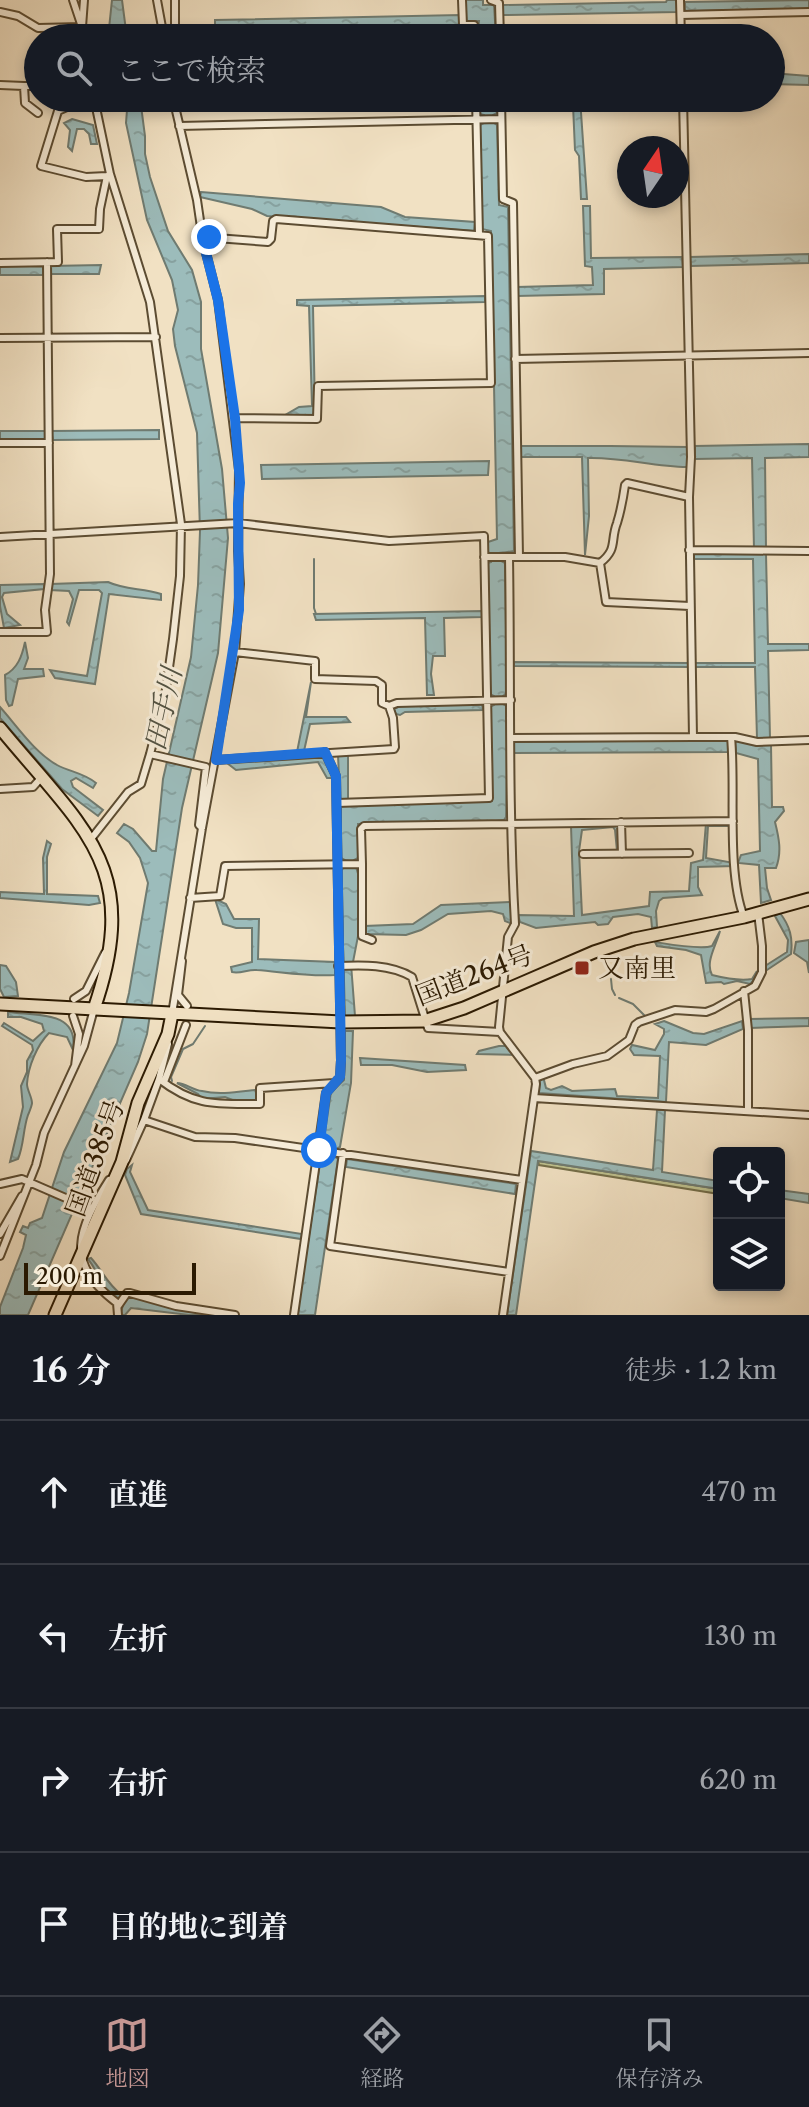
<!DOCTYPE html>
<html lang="ja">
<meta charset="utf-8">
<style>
:root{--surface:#171b24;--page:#242831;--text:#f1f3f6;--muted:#9ea1a6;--line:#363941;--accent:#c59692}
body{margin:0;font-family:"Libre Caslon Text","Noto Serif JP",serif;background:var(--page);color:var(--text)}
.controls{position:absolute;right:24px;bottom:24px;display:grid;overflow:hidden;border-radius:8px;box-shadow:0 4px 12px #0003}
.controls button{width:72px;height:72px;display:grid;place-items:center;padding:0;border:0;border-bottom:2px solid var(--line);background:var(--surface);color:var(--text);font:40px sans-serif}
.compass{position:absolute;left:617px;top:136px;width:72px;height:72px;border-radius:50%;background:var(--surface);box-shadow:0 4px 12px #0003;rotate:13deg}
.scale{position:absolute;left:24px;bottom:20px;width:172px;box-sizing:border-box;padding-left:8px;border:4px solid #2b1a02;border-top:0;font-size:22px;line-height:28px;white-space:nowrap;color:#2b1a02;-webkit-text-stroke:6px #f6ecd8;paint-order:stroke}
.stop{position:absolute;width:24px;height:24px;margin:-18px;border:6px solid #1a73e8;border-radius:50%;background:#fff}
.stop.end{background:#1a73e8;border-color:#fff;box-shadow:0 2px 8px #0008}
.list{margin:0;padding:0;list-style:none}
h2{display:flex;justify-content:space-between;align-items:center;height:104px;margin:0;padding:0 32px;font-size:34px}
h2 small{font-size:26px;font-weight:400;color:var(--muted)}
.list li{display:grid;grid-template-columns:52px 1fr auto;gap:24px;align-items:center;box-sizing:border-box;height:144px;padding:0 32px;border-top:2px solid var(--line)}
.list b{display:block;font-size:30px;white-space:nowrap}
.list em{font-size:26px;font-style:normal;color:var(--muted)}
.icon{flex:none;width:44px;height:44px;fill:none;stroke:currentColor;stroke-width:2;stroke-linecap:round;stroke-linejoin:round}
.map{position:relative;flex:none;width:809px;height:1315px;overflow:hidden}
.search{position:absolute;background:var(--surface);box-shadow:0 4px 12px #0003;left:24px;right:24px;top:24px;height:88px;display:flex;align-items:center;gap:20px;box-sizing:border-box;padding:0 28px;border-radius:44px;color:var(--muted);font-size:30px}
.sheet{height:680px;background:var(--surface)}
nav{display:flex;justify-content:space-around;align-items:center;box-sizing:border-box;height:112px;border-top:2px solid var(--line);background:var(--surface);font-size:22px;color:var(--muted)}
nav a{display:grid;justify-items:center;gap:4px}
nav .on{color:var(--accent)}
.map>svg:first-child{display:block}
</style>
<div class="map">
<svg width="809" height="1315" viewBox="0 0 809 1315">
<defs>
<pattern id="forest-crowns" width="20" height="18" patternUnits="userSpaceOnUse" patternTransform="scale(2)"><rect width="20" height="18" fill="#bec290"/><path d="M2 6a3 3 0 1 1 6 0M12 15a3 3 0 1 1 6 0" fill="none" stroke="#a3a67b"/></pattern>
<pattern id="water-ripples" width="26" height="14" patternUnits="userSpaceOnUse" patternTransform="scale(2)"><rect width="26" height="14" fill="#9cbcbb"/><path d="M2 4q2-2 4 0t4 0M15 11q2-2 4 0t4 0" fill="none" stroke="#87a19f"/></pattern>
</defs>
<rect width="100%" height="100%" fill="#f1e1c3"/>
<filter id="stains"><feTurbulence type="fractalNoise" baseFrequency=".0025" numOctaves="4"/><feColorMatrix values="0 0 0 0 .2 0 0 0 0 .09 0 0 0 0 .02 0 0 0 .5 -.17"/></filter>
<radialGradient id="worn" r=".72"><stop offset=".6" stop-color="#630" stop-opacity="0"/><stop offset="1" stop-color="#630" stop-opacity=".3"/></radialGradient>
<path fill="url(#forest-crowns)" stroke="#746e49" stroke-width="2" d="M 538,1161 L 719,1189 L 719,1194 L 539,1165 Z"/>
<path fill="url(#water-ripples)" stroke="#6f7b71" stroke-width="2" d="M 112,0 L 122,0 L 127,38 L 108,38 Z
M 466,0 L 483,0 L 483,5 L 494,5 L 496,38 L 477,38 L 479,21 L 466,21 Z
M 667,0 L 677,0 L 677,12 L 503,15 L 503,5 L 666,2 Z
M 809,0 L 809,9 L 685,11 L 685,2 Z
M 460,15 L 460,26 L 215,30 L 215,20 Z
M 771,73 L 809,76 L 809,85 L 771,84 Z
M 124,98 L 140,98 L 145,136 L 145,154 L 150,177 L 168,231 L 192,270 L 201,302 L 201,349 L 222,469 L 228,538 L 218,653 L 182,808 L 147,1034 L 138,1062 L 28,1315 L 0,1315 L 0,1307 L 23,1248 L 26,1235 L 20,1232 L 23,1226 L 28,1228 L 30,1223 L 42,1218 L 64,1152 L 117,1043 L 129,993 L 148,883 L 140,858 L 129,842 L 117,833 L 124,824 L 133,829 L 152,851 L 156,851 L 163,779 L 191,657 L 198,585 L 200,531 L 197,433 L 175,346 L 173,329 L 178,310 L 172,280 L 147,220 L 126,123 L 127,110 Z
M 479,98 L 497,98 L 497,113 L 493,115 L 494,123 L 497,125 L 499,205 L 508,207 L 514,551 L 501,553 L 501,561 L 505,563 L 507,693 L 503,696 L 503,704 L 508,707 L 508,722 L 506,817 L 504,820 L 487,822 L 358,824 L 358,858 L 354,860 L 359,877 L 359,931 L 353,962 L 351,964 L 355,1016 L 345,1016 L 341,877 L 341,870 L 345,867 L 345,860 L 341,858 L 341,806 L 492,801 L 490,707 L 494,705 L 494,696 L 490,694 L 488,563 L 491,562 L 491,554 L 488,552 L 488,542 L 497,539 L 491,231 L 482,229 L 480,125 L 484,123 L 484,115 L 480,114 Z
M 573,98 L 580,98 L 587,199 L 581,199 L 579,156 L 575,150 L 573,105 L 505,107 L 505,102 L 572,101 Z
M 72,119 L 93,125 L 97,144 L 91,144 L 89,134 L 84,129 L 77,129 L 72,151 L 68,147 L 70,130 L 64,123 Z
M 201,192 L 381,207 L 405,217 L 475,222 L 474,231 L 267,216 L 252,209 L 200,197 Z
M 583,206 L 590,206 L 591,258 L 682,257 L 683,267 L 604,269 L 604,294 L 517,296 L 517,287 L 593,285 L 592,267 L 585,266 Z
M 809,254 L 809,263 L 691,266 L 690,257 Z
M 43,265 L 43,275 L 0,275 L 0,266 Z
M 101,265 L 99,274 L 50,274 L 50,266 Z
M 485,296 L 485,302 L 313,306 L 315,414 L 312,416 L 259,416 L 285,415 L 299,407 L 312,406 L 309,306 L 297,305 L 297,300 Z
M 159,430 L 159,439 L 53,440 L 51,431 Z
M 0,431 L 47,431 L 46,440 L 0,441 Z
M 809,444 L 809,457 L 765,458 L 766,549 L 754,549 L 752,458 L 695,459 L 695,446 Z
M 610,446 L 687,447 L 687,467 C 653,467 624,457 588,458 L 589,516 L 585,555 L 582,457 L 521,457 L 521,446 Z
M 489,461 L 488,475 L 262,479 L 261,465 Z
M 692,553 L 766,554 L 768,644 L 809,644 L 809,650 L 768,651 L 770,738 L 757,738 L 755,667 L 694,667 L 694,663 L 755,663 L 753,559 L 692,559 Z
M 108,582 C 125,590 143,588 161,594 L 161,600 L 109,594 L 95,684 L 55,678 L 50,670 L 87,676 L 102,593 L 99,590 L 79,590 L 69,625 L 67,622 L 73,599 L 69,591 L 50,590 L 51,584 Z
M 44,584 L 44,589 L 4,593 L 2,597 L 7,614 L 20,625 L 4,628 L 0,606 L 0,585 Z
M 482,611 L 482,617 L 444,618 L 445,656 L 433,656 L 431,674 L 434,695 L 427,695 L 425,618 L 316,620 L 314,614 Z
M 25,642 L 28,658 L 24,669 L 43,669 L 44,676 L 18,679 L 12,705 L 9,706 L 6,700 L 5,675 C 18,668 22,656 25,642 Z
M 514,662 L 688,663 L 689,667 L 514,666 Z
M 311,682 L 306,717 L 346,717 L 350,722 L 310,724 L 304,751 L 297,752 Z
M 482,704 L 483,710 L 405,712 L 400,715 L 396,714 L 394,709 L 400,706 Z
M 0,707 C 17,726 34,752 57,765 C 70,772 84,773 96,783 L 93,788 L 76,778 L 71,781 L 73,787 L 103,810 L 98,816 L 62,789 L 0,718 Z
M 728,740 L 728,752 L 514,753 L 514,742 Z
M 735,741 L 771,745 L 772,807 L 783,807 L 784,811 L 775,822 C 779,838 782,852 776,868 L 765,868 L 767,888 L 771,900 L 761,903 L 759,865 L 738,863 L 741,855 L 760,851 L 758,759 L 736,753 Z
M 348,754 L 348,799 L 340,799 L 338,755 Z
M 322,756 L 333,778 L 327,778 L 318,762 L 236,770 L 227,763 Z
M 706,823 L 731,823 L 731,826 L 708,826 L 706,858 L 734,863 L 734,866 L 698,867 L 698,887 L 702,895 L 663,898 L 659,901 L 656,911 L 657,927 L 652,928 L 651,917 L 638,914 L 613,917 L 608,924 L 598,925 L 595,922 L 536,928 L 520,922 L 518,915 L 574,916 L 571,826 L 616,824 L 618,827 L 617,851 L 615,830 L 613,827 L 582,830 L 579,851 L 582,915 L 649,906 L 650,892 L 689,891 L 691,863 L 703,860 Z
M 47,841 L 51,844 L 47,857 L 47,894 L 98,896 L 100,903 L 89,905 L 0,898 L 0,892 L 44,894 L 43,858 Z
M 215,899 L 226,904 L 234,919 L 259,919 L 258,959 L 335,962 L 335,975 C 310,977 282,972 257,970 C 248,969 241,974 232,972 L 231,967 L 252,962 L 252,928 L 236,928 L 223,924 Z
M 511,902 L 513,922 L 510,923 L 505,921 L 503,914 L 491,911 L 448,914 L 421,930 L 406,935 L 365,934 L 365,926 L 413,924 L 441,905 Z
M 780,913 C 790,926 793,938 791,954 L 764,972 L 765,966 L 787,952 L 788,940 L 775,916 Z
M 720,931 C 716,946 705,962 712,975 C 724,978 740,981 752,979 L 757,971 L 754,980 L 750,984 L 737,981 L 724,984 L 721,982 L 706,983 L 701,955 L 686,950 L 657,946 L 655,942 C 668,944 700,950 712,946 Z
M 809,940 L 809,973 L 807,962 L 794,953 L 796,942 Z
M 0,965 L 6,966 L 16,982 L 18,996 L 4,997 L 0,989 Z
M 8,1012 C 36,1016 79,1010 73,1050 L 67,1037 L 49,1033 C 37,1045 28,1067 27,1084 C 27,1090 32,1097 32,1103 C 32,1105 29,1113 28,1115 C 23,1129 24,1145 18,1159 L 10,1162 L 23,1107 L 21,1086 L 27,1072 L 27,1061 L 33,1050 L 32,1045 L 2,1026 L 4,1023 L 33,1041 L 44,1031 L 42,1024 L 21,1017 L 8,1017 Z
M 809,1018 L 809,1026 L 750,1028 L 749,1019 Z
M 664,1021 L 693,1033 L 704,1034 L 742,1021 L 743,1029 L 706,1045 L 669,1042 L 666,1102 L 539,1093 L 540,1076 L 543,1076 L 546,1088 L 551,1090 L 562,1086 L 572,1091 L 615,1089 L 617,1096 L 658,1098 L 660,1056 L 634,1055 L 630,1049 L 632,1045 L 655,1050 L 664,1034 L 664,1029 L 655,1024 Z
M 345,1031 L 353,1031 L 351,1083 L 340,1147 L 336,1149 L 334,1156 L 338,1159 L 315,1315 L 297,1315 L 321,1156 L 326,1155 L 327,1148 L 323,1145 L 331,1092 L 344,1080 Z
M 499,1046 L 509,1046 L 515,1055 L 477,1054 L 479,1051 Z
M 360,1058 L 465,1065 L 466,1070 L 427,1072 L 392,1065 L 361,1065 Z
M 177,1083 C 186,1083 192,1090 202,1091 C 219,1095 237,1092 255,1090 L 258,1098 L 256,1101 L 235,1101 L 225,1097 L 202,1099 L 198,1094 Z
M 657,1110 L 665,1110 L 662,1172 L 719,1181 L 719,1189 L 538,1161 L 516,1315 L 507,1315 L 531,1151 L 653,1170 Z
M 347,1159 L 516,1184 L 515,1194 L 346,1167 Z
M 132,1165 L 130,1172 L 148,1210 L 302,1234 L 301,1239 L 141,1214 L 125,1175 L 127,1169 Z
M 779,1190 L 809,1194 L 809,1203 L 779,1198 Z
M 91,1258 C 102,1270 108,1285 121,1294 L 120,1298 L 117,1300 C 99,1287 101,1275 88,1259 Z
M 130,1296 L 218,1315 L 189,1315 L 131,1308 L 125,1315 L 120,1315 L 124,1302 Z"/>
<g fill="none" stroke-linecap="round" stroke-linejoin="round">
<path stroke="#6f7b71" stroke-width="2" d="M 314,559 L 314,608 L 316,614
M 611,979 L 612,989 L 615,995
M 619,998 L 633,1004 L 646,1017
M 172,1081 L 171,1077 L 183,1049 L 193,1044 L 205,1026"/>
<g stroke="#5c4c32" stroke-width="10">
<path id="minor" d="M 84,0 L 82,27 L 84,38
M 157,0 L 164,38
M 462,0 L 463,25 L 474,25 L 475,38
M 491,0 L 499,3 L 500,38
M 680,0 L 681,38
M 0,12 L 18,16 L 38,28 L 82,27 L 73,0
M 681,15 L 809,12
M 175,38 L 175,0
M 0,85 L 24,86
M 68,98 L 67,107 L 58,111 L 41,166 L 86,177 L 107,176
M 476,98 L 479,235
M 501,98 L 503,199 L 513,203 L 519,557
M 683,98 L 691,457 L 689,497 L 693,737 L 735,737 L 757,742 L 809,740
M 38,113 L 25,103 L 24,86 L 38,86
M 179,126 L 501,119
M 203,237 L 268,242 L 271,239 L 273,221 L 276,219 L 488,236 L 491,383 L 318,386 L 317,419 L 235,418
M 0,263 L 58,262 L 57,229 L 99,229 L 100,209 L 107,176
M 0,338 L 156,337
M 515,359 L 809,353
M 0,443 L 49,443
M 0,537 L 238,523 L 389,541 L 484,536 L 489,798 L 337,803
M 689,550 L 809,551
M 484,557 L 565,557 L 600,563
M 600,563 C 618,549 610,541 617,523 C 621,510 623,499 625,485 L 627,483 L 689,497
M 600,563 L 606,602 L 690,606
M 0,632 L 47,632 L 45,610 L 50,574 L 47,262
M 389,706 L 397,703 L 511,700
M 731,737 C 736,788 726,871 744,917
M 511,738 L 693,737
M 150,754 L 206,767 L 199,825 L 202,828
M 216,760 L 394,749 L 395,747 L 393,718 L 389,706 L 382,703 L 382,685 L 376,681 L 315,679 L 315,661 L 235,652
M 0,789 L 33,787 L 41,778
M 621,822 L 622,854
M 91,839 L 128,792 L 141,784 L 150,754 L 165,696 L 173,639 L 180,576 L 181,524 L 150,302 L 110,174 L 94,98
M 583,854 L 689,853
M 362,864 L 362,936 L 372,940
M 190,898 L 220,896 L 225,866 L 362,864 L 361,829 L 364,826 L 733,821
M 182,961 L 178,995 L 187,1006
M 338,966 C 363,965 390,964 412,977 L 428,1028 L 500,1032
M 744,991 L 748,1030 L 748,1111
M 74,999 L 86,991 L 105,953
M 172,1014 L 202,828 L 235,652 L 240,584 L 238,551 L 239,470 L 218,300 L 203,241 L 197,200 L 173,98
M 73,1016 L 79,1034 L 75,1066
M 535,1078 L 573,1064 L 607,1056 L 629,1040 L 635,1025 L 639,1022 L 675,1010 L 706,1012 L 714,1009 L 755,986 L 762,972 L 762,946 L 758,913
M 159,1079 L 168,1044
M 164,1082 L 186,1025
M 534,1098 L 809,1115
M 144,1120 L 159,1079 C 195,1107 217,1104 260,1104 L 260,1088 L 334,1083
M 343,1153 L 330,1246 L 509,1272
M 126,1160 L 144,1120 L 195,1137 L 235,1138 L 522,1180
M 109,1180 C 78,1229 63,1263 117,1303 L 118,1315
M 0,1184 L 22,1179 L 91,1209
M 0,1234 L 22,1196
M 0,1256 L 36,1165 L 44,1133 L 84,1046 L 94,1009
M 118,1306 L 127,1293 L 130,1293 L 176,1306 L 235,1315
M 294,1315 L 326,1093 L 340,1077 L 341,1060 L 336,776 L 325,752
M 503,1315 L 536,1084 L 535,1078 L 500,1032 L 499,1027 L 508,937 L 515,924 C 508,801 511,679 509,557"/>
</g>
<g stroke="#2b1a02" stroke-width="15">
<path id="trunk" d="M 0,728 C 84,830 143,867 94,1009
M 0,1004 L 341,1022 L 424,1021 L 464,1008 L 594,952 L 634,939 L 744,917 L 809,899
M 55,1315 L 122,1162 L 138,1103 L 168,1034 L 172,1014"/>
</g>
<use href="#minor" stroke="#f6ecd8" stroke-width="6"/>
<use href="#trunk" stroke="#f1e1c3" stroke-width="11"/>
</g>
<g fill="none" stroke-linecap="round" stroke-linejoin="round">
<path stroke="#1a73e8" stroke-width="10" d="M 209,237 L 203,237 L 203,241 L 218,300 L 235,418 L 240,483 L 238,504 L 239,610 L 216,760 L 325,752 L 336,776 L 341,1060 L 340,1077 L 326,1093 L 319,1150"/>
</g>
<rect fill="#8f2418" stroke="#f6ecd8" stroke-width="3" x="574" y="960" width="16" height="16" rx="4"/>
<g text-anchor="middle" stroke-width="6" stroke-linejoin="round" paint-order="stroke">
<g font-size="26" fill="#2b1a02" stroke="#f6ecd8" text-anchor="start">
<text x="598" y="977">又南里</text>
</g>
<g font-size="26" fill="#2b1a02" stroke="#f6ecd8">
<text transform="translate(474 975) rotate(-21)" y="9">国道264号</text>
<text transform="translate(95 1158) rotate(-70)" y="9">国道385号</text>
</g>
<g font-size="28" font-style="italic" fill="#535343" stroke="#f6ecd8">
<text transform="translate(163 709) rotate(-78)" y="10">田手川</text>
</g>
</g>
<rect width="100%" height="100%" filter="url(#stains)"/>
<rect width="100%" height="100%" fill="url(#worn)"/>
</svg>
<div class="controls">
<button><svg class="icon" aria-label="locate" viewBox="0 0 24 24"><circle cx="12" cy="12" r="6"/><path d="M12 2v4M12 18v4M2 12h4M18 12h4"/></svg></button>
<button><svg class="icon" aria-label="layers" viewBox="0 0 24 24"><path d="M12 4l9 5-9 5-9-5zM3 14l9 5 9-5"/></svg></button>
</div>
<svg class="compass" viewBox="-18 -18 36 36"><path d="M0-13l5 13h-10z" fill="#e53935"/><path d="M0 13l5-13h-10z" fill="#9ea1a6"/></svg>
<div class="scale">200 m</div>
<div class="stop" style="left:319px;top:1150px"></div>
<div class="stop end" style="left:209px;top:237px"></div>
<div class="search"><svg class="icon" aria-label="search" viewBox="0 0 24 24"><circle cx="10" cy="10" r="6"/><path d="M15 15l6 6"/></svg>ここで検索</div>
</div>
<section class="sheet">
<h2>16 分<small>徒歩 · 1.2 km</small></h2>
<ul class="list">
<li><svg class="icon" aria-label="ahead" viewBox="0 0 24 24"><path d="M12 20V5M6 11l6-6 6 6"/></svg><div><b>直進</b></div><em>470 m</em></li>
<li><svg class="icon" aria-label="left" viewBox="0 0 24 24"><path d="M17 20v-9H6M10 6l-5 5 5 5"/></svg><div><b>左折</b></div><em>130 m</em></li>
<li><svg class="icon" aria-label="right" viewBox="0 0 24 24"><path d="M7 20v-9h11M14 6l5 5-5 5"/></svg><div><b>右折</b></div><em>620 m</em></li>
<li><svg class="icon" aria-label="arrive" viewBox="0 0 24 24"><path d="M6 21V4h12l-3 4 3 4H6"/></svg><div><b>目的地に到着</b></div></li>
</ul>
</section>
<nav>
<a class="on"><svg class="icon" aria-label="map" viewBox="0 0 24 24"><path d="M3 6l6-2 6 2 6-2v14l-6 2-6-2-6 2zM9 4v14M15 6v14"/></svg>地図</a>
<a><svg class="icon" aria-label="directions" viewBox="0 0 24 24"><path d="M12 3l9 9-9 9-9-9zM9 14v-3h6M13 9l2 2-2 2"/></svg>経路</a>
<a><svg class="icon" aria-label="saved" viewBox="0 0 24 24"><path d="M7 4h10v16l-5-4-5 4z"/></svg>保存済み</a>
</nav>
